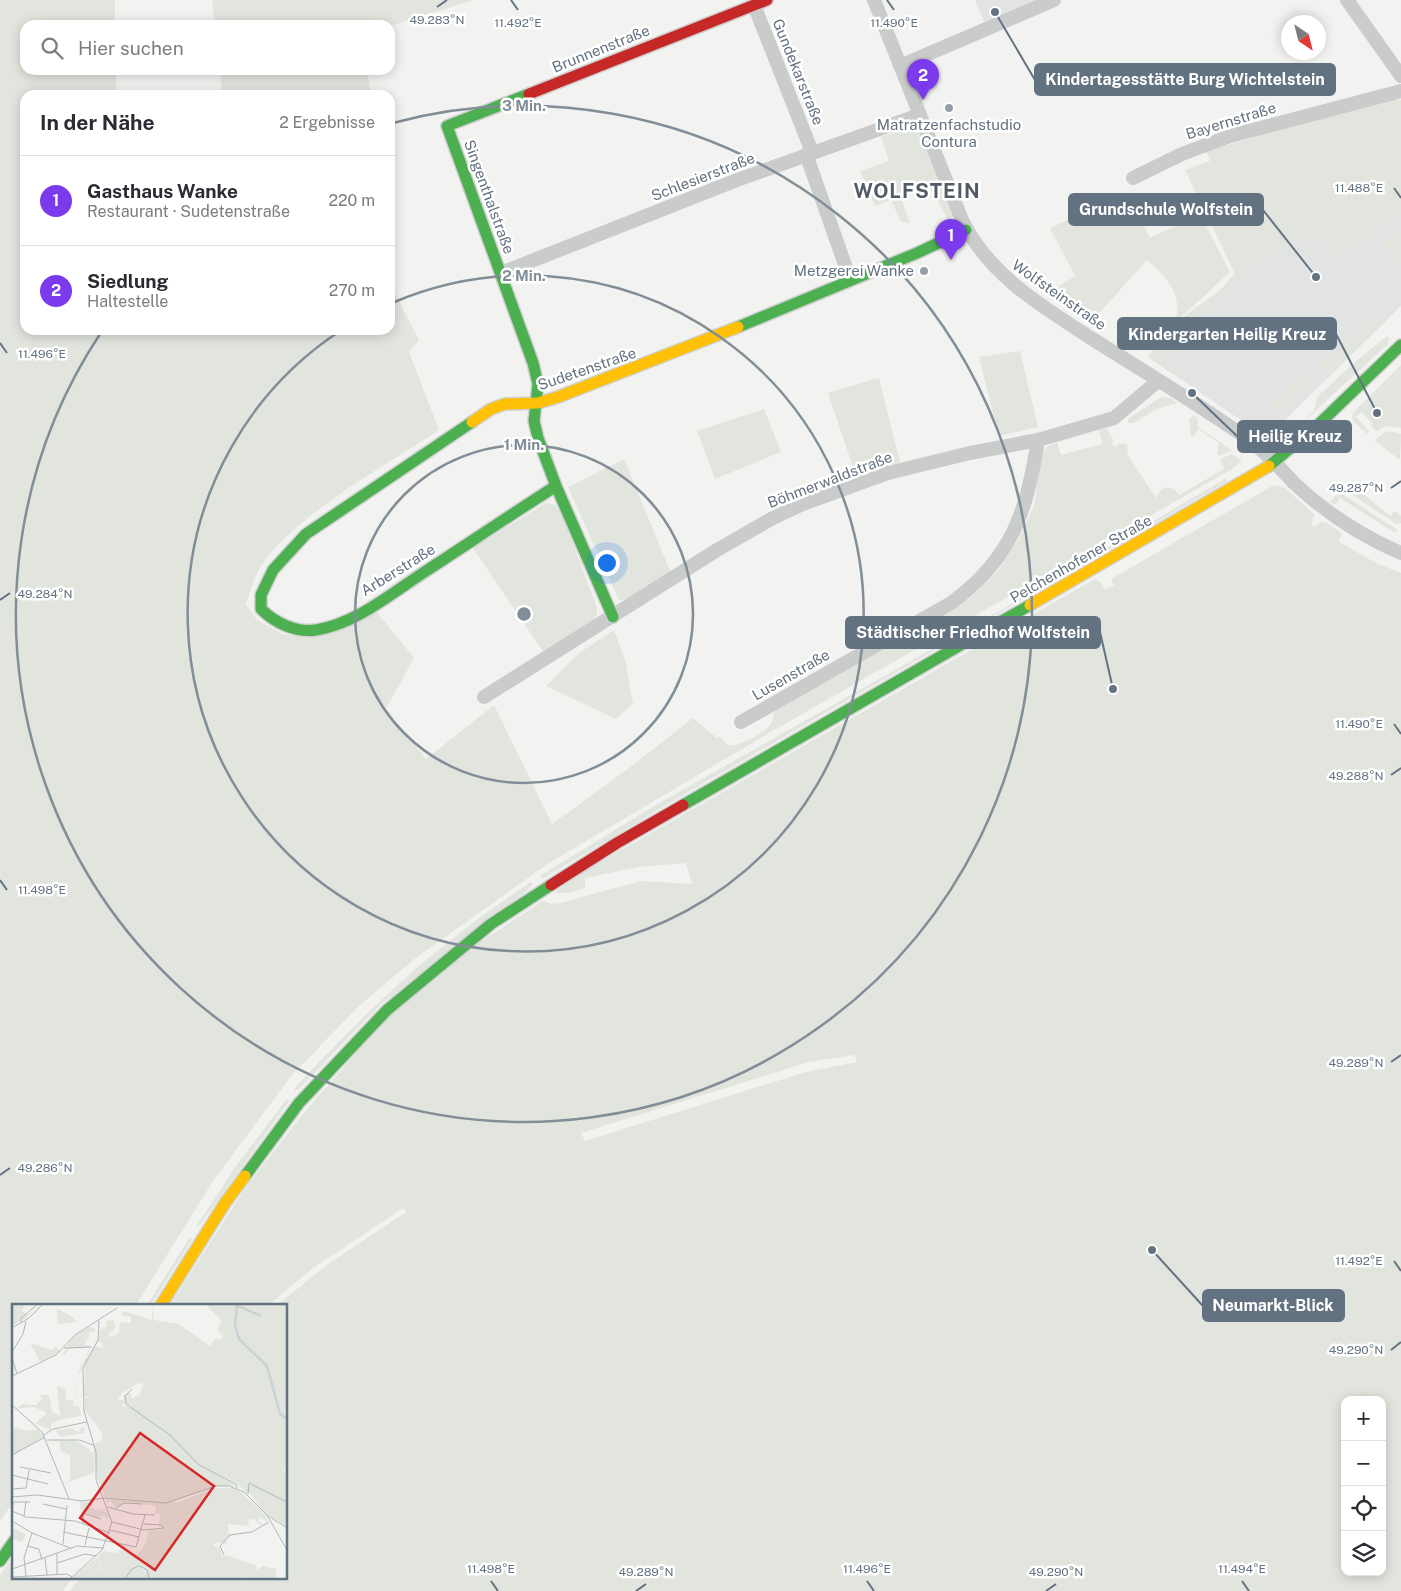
<!DOCTYPE html>
<html lang="de">
<meta charset="utf-8">
<style>
:root{--surface:#fff;--page:#f2f2f3;--text:#2b2b33;--muted:#7c7c81;--line:#e1e1e2;--accent:#7c3aed}
body{margin:0;font-family:"Public Sans",sans-serif;background:var(--page);color:var(--text)}
.controls{position:absolute;right:15px;bottom:15px;display:grid;overflow:hidden;border-radius:10px;box-shadow:0 2px 12px #0003}
.controls button{width:45px;height:45px;display:grid;place-items:center;padding:0;border:0;border-bottom:1px solid var(--line);background:var(--surface);color:var(--text);font:25px sans-serif}
.compass{position:absolute;left:1281px;top:15px;width:45px;height:45px;border-radius:50%;background:var(--surface);box-shadow:0 2px 12px #0003;rotate:145deg}
.you{position:absolute;left:606px;top:562px;width:18px;height:18px;margin:-12px;border:4px solid #fff;border-radius:50%;background:#1a73e8;box-shadow:0 0 0 8px #1a73e833}
.badge{display:grid;place-items:center;width:32px;height:32px;border-radius:50%;background:var(--accent);color:#fff;font-size:16px;font-weight:700}
.pin{position:absolute;translate:-50% -41px;filter:drop-shadow(0 1px 2px #0008)}
.pin::after{content:'';position:absolute;top:26px;width:18px;height:15px;background:inherit;clip-path:polygon(0 0,100% 0,50% 100%)}
.list{margin:0;padding:0;list-style:none}
h2{display:flex;justify-content:space-between;align-items:center;height:65px;margin:0;padding:0 20px;font-size:21px}
h2 small{font-size:16px;font-weight:400;color:var(--muted)}
.list li{display:grid;grid-template-columns:32px 1fr auto;gap:15px;align-items:center;box-sizing:border-box;height:90px;padding:0 20px;border-top:1px solid var(--line)}
.list b{display:block;font-size:19px;white-space:nowrap}
.list p{margin:0;font-size:16px;white-space:nowrap;color:var(--muted)}
.list em{font-size:16px;font-style:normal;color:var(--muted)}
.icon{flex:none;width:28px;height:28px;fill:none;stroke:currentColor;stroke-width:2;stroke-linecap:round;stroke-linejoin:round}
.map{position:relative;flex:none;width:1401px;height:1591px;overflow:hidden}
.search{position:absolute;background:var(--surface);box-shadow:0 2px 12px #0003;left:20px;top:20px;width:375px;height:55px;display:flex;align-items:center;gap:12px;box-sizing:border-box;padding:0 18px;border-radius:15px;color:var(--muted);font-size:19px}
.panel{position:absolute;background:var(--surface);box-shadow:0 2px 12px #0003;left:20px;top:90px;width:375px;height:245px;border-radius:15px}
.map>svg:first-child{display:block}
</style>
<div class="map">
<svg width="1401" height="1591" viewBox="0 0 1401 1591">
<rect width="100%" height="100%" fill="#f2f3f0"/>
<path fill="#e2e4e3" d="M 975,0 L 1037,0 L 985,24 Z
M 1185,170 L 1394,218 L 1401,215 L 1401,306 L 1267,438 L 1148,357 L 1174,327 L 1193,310 L 1218,294 L 1235,273 Z"/>
<path fill="#e2e5de" fill-rule="evenodd" d="M 0,0 L 115,0 L 115,25 L 25,25 L 25,70 L 116,70 L 116,95 L 25,95 L 25,330 L 390,330 L 390,284 L 419,340 L 409,352 L 439,430 C 385,466 305,509 266,559 C 255,573 251,588 246,604 L 257,620 L 282,634 L 305,638 L 375,610 L 414,658 L 386,709 L 426,759 L 494,705 L 552,824 L 625,771 L 693,718 L 717,738 L 720,736 L 727,745 C 736,749 768,732 772,722 C 773,719 774,714 774,710 L 969,599 L 998,571 L 1018,540 L 1034,506 L 1042,454 L 1047,447 L 1057,442 L 1061,455 L 1102,444 L 1099,430 L 1106,428 L 1114,441 L 1112,444 L 1116,447 L 1119,443 L 1127,444 L 1128,455 L 1156,498 L 1160,491 L 1166,487 L 1174,489 L 1179,495 L 1224,469 L 1220,459 L 1232,454 L 1242,461 L 1232,469 L 769,733 L 549,863 L 413,960 L 357,1008 L 292,1075 L 213,1181 L 136,1305 L 14,1305 L 14,1501 L 0,1521 Z
M 212,0 L 474,0 L 390,26 L 215,25 Z
M 220,70 L 367,70 L 371,95 L 222,95 Z
M 1393,98 L 1401,100 L 1401,215 L 1387,222 L 1370,238 L 1367,235 L 1340,257 L 1330,243 L 1314,237 L 1299,242 L 1297,237 L 1293,238 L 1294,244 L 1261,255 L 1254,268 C 1240,272 1232,290 1221,300 C 1206,313 1186,319 1173,334 L 1188,348 L 1182,356 L 1169,345 L 1162,354 L 1179,369 L 1174,375 L 1148,357 C 1160,343 1171,328 1185,316 C 1204,300 1220,295 1235,273 L 1185,170 L 1210,161 L 1206,151 Z
M 910,128 L 916,128 L 921,135 L 953,216 L 948,220 L 926,181 L 899,193 L 910,223 L 901,222 L 891,200 L 875,206 L 860,171 L 889,161 L 881,137 Z
M 1115,199 L 1120,207 L 1131,201 L 1150,238 L 1200,214 L 1230,272 L 1175,323 C 1184,296 1167,277 1147,260 L 1094,319 L 1050,292 L 1075,276 L 1050,228 Z
M 1401,230 L 1401,269 L 1382,246 Z
M 1375,312 L 1384,323 L 1330,374 L 1326,369 L 1323,371 L 1318,365 Z
M 1387,336 L 1390,339 L 1387,345 L 1287,437 L 1277,441 L 1278,436 L 1283,431 L 1287,435 L 1314,411 L 1316,400 L 1319,395 L 1357,360 Z
M 1020,351 L 1038,427 L 999,436 L 979,357 Z
M 1401,365 L 1401,428 L 1385,426 L 1376,431 L 1371,426 L 1373,424 L 1361,412 L 1356,417 L 1369,431 L 1367,434 L 1353,421 L 1352,414 Z
M 1310,372 L 1317,380 L 1279,416 L 1270,406 L 1296,380 L 1299,382 Z
M 879,378 L 900,462 L 856,476 L 828,393 Z
M 1161,397 L 1171,398 L 1177,403 L 1157,409 L 1134,423 L 1128,423 L 1128,419 Z
M 764,409 L 781,452 L 715,479 L 697,431 Z
M 1193,415 L 1198,418 L 1198,427 L 1232,450 L 1219,456 L 1217,454 L 1219,443 L 1198,429 L 1194,437 L 1191,436 L 1189,419 Z
M 1387,431 L 1401,434 L 1400,460 L 1374,440 Z
M 624,459 L 671,573 L 631,599 L 619,600 L 568,487 Z
M 1225,479 L 1228,481 L 678,798 L 544,878 L 541,878 L 541,875 L 661,802 L 989,617 Z
M 1350,483 L 1390,516 L 1395,511 L 1401,516 L 1401,523 L 1396,524 L 1344,489 Z
M 1274,485 L 1285,488 L 1314,514 L 1311,525 L 1315,527 L 1320,522 L 1325,522 L 1342,533 L 1339,542 L 1376,563 L 1401,573 L 1401,1591 L 70,1591 L 81,1577 L 286,1577 L 286,1305 L 277,1305 L 327,1265 L 406,1212 L 403,1208 L 313,1268 L 269,1305 L 170,1305 L 244,1190 L 306,1110 L 386,1020 L 482,941 L 543,901 L 551,904 L 560,903 L 641,881 L 692,884 L 686,863 L 639,867 L 585,878 L 585,888 L 567,893 L 554,893 L 583,872 L 1095,579 L 1100,582 L 1105,590 L 1114,585 L 1111,579 ZM 855,1055 L 857,1062 L 806,1072 L 585,1141 L 581,1133 L 809,1062 ZM 1345,1400 L 1382,1400 L 1382,1572 L 1345,1572 Z
M 1342,494 L 1398,530 L 1395,533 L 1340,498 L 1336,504 L 1330,503 L 1335,496 Z
M 546,503 L 555,505 L 564,519 L 597,608 L 597,614 L 592,622 L 544,653 L 473,548 Z
M 614,630 L 626,663 L 633,704 L 616,719 L 546,686 L 579,653 Z
M 531,882 L 533,884 L 529,889 L 381,1004 L 299,1089 L 295,1091 L 295,1088 C 366,1010 442,940 531,882 Z
M 286,1100 L 290,1100 L 200,1225 L 196,1227 L 236,1166 Z
M 190,1237 L 192,1240 L 151,1305 L 147,1305 Z
M 14,1556 L 14,1577 L 74,1577 L 63,1591 L 0,1591 L 0,1575 Z"/>
<g fill="none" stroke-linecap="round" stroke-linejoin="round">
<g stroke="#cfd0d0" stroke-width="14">
<path id="fast" d="M 529,94 L 447,126 L 533,363 L 538,384 L 534,421 L 538,438 L 556,486 L 613,617
M 738,327 L 917,253 L 966,230
M 472,422 L 306,534 L 273,570 L 261,595 L 261,609 C 275,623 296,633 316,630 C 356,624 392,593 426,571 C 469,543 512,514 556,486
M 1269,466 L 1319,424 L 1401,345
M 683,805 L 1030,605
M 245,1176 L 299,1103 L 387,1010 L 491,924 L 551,885
M 0,1561 L 14,1541"/>
</g>
<g stroke="#cfd0d0" stroke-width="14">
<path id="slow" d="M 472,422 L 491,409 L 505,404 L 538,403 L 558,397 L 738,327
M 1030,605 L 1269,466
M 161,1305 L 225,1203 L 245,1176"/>
</g>
<g stroke="#cfd0d0" stroke-width="14">
<path id="jam" d="M 529,94 L 767,0
M 551,885 L 617,843 L 683,805"/>
</g>
<path stroke="#cacbcb" stroke-width="14" d="M 874,0 L 962,220 C 989,275 1041,306 1091,338 C 1143,371 1197,403 1248,439 C 1265,451 1279,467 1294,483 C 1326,513 1361,536 1401,553
M 1347,0 L 1401,76
M 754,5 L 812,152
M 900,66 L 1054,0
M 806,154 L 850,279
M 1133,178 L 1182,154 L 1230,136 L 1401,91
M 501,273 L 737,180 L 919,115
M 484,697 L 717,550 L 773,518 L 803,504 L 888,473 L 970,453 L 1038,440 L 1114,418 L 1158,381
M 741,722 L 951,603 C 1012,559 1027,511 1038,440"/>
<use href="#fast" stroke="#4caf50" stroke-width="11"/>
<use href="#slow" stroke="#ffc107" stroke-width="11"/>
<use href="#jam" stroke="#c62828" stroke-width="11"/>
</g>
<path fill="none" stroke="#637280" stroke-width="2" d="M 511,0 L 518,10M 887,0 L 894,10M 437,7 L 447,0M 1394,188 L 1401,198M 0,343 L 7,353M 1391,488 L 1401,481M 0,600 L 10,593M 1394,724 L 1401,734M 1391,775 L 1401,768M 0,880 L 7,890M 1391,1062 L 1401,1055M 0,1175 L 10,1168M 1394,1261 L 1401,1271M 1391,1350 L 1401,1342M 491,1581 L 498,1591M 867,1581 L 874,1591M 1242,1581 L 1249,1591M 636,1591 L 646,1584M 1046,1591 L 1056,1584"/>
<g fill="none" stroke="#818d97" stroke-width="2.5">
<circle cx="524" cy="614" r="169"/>
<path d="M392 303A338 338 0 1 1 340 331"/>
<path d="M393 123A508 508 0 1 1 100 334"/>
</g>
<g fill="#959fa7" stroke="#fff" stroke-width="2">
<circle cx="949" cy="108" r="5"/>
<circle cx="924" cy="271" r="5"/>
</g>
<g text-anchor="middle" stroke-width="5" stroke-linejoin="round" paint-order="stroke">
<g font-size="15" fill="#637280" stroke="#fff">
<text transform="translate(601 49) rotate(-22)" y="5">Brunnenstraße</text>
<text transform="translate(798 72) rotate(68)" y="5">Gundekarstraße</text>
<text transform="translate(1231 121) rotate(-17)" y="5">Bayernstraße</text>
<text transform="translate(703 177) rotate(-21)" y="5">Schlesierstraße</text>
<text transform="translate(489 197) rotate(70)" y="5">Singenthalstraße</text>
<text transform="translate(1059 295) rotate(35)" y="5">Wolfsteinstraße</text>
<text transform="translate(587 369) rotate(-19)" y="5">Sudetenstraße</text>
<text transform="translate(830 480) rotate(-21)" y="5">Böhmerwaldstraße</text>
<text transform="translate(1081 559) rotate(-30)" y="5">Pelchenhofener Straße</text>
<text transform="translate(398 570) rotate(-32)" y="5">Arberstraße</text>
<text transform="translate(791 675) rotate(-30)" y="5">Lusenstraße</text>
</g>
<g font-size="15" fill="#637280" stroke="#fff">
<text x="949" y="130">Matratzenfachstudio<tspan x="949" dy="17">Contura</tspan></text>
<text x="914" y="276" text-anchor="end">Metzgerei Wanke</text>
</g>
<g font-size="20" font-weight="bold" letter-spacing="1" fill="#515b65" stroke="#fff">
<text x="917" y="198">WOLFSTEIN</text>
</g>
</g>
<g transform="translate(12 1304)">
<rect width="275" height="275" fill="#f2f3f0"/>
<path d="M 0,0 L 13,0 L 10,6 L 15,11 L 29,0 L 10,17 L 7,13 L 8,18 L 0,22 ZM 141,0 L 142,16 L 167,20 L 198,42 L 204,34 L 208,36 L 211,32 L 205,26 L 210,17 L 193,0 L 275,0 L 275,169 L 267,158 L 275,171 L 275,223 L 251,207 L 237,188 L 235,189 L 224,178 L 205,170 L 225,182 L 204,182 L 156,198 L 93,193 L 85,174 L 81,141 L 90,136 L 90,129 L 73,106 L 73,94 L 78,93 L 72,92 L 73,57 L 82,42 L 91,44 L 90,39 L 85,38 L 88,26 L 94,23 L 95,17 L 101,16 L 104,23 L 95,33 L 102,32 L 107,29 L 108,18 L 119,19 L 119,13 L 110,11 L 111,7 L 140,16 ZM 126,79 L 131,80 L 128,90 L 120,95 L 118,89 L 111,91 L 113,98 L 128,111 L 116,102 L 110,102 L 110,99 L 114,100 L 111,96 L 106,96 L 111,88 ZM 45,5 L 58,11 L 65,18 L 46,20 ZM 77,23 L 83,24 L 83,28 L 79,28 L 73,40 L 73,41 L 77,41 L 79,43 L 65,76 L 64,94 L 61,96 L 61,102 L 67,102 L 69,112 L 46,116 L 39,120 L 39,126 L 17,117 L 24,119 L 35,109 L 22,103 L 4,105 L 10,100 L 24,101 L 30,95 L 27,91 L 37,91 L 40,108 L 48,112 L 45,82 L 53,85 L 54,97 L 63,95 L 65,76 L 67,69 L 66,69 L 78,43 L 57,45 L 53,51 L 50,50 L 54,45 L 65,42 L 54,43 L 60,34 ZM 18,39 L 40,46 L 44,43 L 48,48 L 28,58 ZM 0,123 L 17,127 L 26,125 L 32,133 L 0,151 ZM 70,123 L 73,123 L 72,129 L 49,133 L 43,126 L 59,124 L 66,128 ZM 45,136 L 64,137 L 77,144 L 78,148 L 83,149 L 82,169 L 54,179 L 58,175 L 58,151 L 49,147 L 47,137 L 37,138 ZM 201,184 L 224,184 L 253,210 L 256,218 L 247,213 L 246,218 L 249,218 L 252,221 L 246,220 L 243,215 L 237,216 L 236,222 L 216,220 L 217,230 L 235,228 L 219,231 L 213,237 L 217,241 L 205,238 L 201,241 L 208,244 L 210,252 L 217,252 L 245,262 L 244,266 L 251,262 L 265,265 L 263,274 L 238,275 L 223,270 L 236,275 L 138,275 L 127,261 L 111,275 L 59,275 L 86,252 L 88,265 L 92,267 L 88,263 L 87,251 L 91,247 L 105,249 L 108,245 L 125,251 L 133,241 L 136,227 L 152,225 L 146,220 L 149,210 L 143,210 L 144,202 L 114,198 L 103,203 L 98,196 L 95,200 L 94,195 L 168,198 ZM 68,198 L 81,198 L 76,203 L 85,206 L 95,205 L 91,207 L 97,209 L 96,215 L 90,211 L 86,213 L 72,208 L 71,204 L 70,213 ZM 0,224 L 14,230 L 10,238 L 0,235 ZM 123,263 L 132,264 L 136,275 L 114,275 Z" fill="#e2e5de" fill-rule="evenodd"/>
<path fill="none" stroke="#cbd2d5" stroke-width="2.5" d="M 222,0 L 249,12M 225,2 L 223,21 L 227,35 L 255,62 L 268,110 L 275,115"/>
<path fill="none" stroke="#b0b7bc" stroke-width="1" d="M 9,18 L 8,15 L 26,0M 0,24 L 17,14 L 31,0M 52,44 L 80,43M 0,48 L 11,30 L 14,17M 0,53 L 5,70M 0,72 L 44,51 L 63,31 L 105,4M 120,85 L 113,92 L 114,100 L 158,131 L 187,161 L 224,180 L 225,184M 0,101 L 30,128 L 57,195M 32,131 L 41,125 L 75,118M 35,136 L 67,136 L 81,141M 0,151 L 33,133M 8,163 L 39,169M 0,171 L 36,180M 0,185 L 14,184 L 17,166M 236,190 L 237,179 L 275,198M 0,193 L 25,191 L 70,197 L 93,194 L 154,199 L 204,182 L 217,182 L 232,188 L 255,211 L 275,224M 31,200 L 54,205M 0,203 L 2,198 L 18,198M 96,203 L 121,210 L 143,211M 104,204 L 112,199 L 130,200M 0,207 L 14,213 L 63,217 L 98,229M 255,211 L 275,246M 12,212 L 14,197M 0,217 L 20,229 L 58,244M 100,218 L 132,226 L 152,224 L 149,221 L 132,220M 71,220 L 71,209 L 89,215M 98,226 L 127,233M 51,228 L 124,243 L 133,211M 51,240 L 55,201M 73,241 L 77,224M 15,242 L 27,245 L 30,256M 45,250 L 45,270M 212,251 L 208,242 L 218,231 L 240,228 L 257,218M 33,254 L 35,271M 45,259 L 73,250 L 84,252M 0,265 L 65,242 L 92,244M 14,272 L 12,254 L 20,229M 0,273 L 55,270 L 60,273M 58,275 L 90,246 L 100,218 L 84,176 L 84,148 L 72,107 L 71,64 L 86,36 L 87,17M 113,275 L 120,265 L 127,262 L 135,266 L 137,275"/>
<path fill="#d62828" fill-opacity="0.15" stroke="#d62828" stroke-width="2.5" d="M 128,129 L 202,182 L 143,266 L 68,214 Z"/>
<rect width="275" height="275" fill="none" stroke="#637280" stroke-width="2.5"/>
</g>
<g font-size="12" text-anchor="middle" fill="#637280" stroke="#fff" stroke-width="5" stroke-linejoin="round" paint-order="stroke">
<text x="437" y="24">49.283°N</text>
<text x="894" y="27">11.490°E</text>
<text x="518" y="27">11.492°E</text>
<text x="1359" y="192">11.488°E</text>
<text x="42" y="358">11.496°E</text>
<text x="1356" y="492">49.287°N</text>
<text x="45" y="598">49.284°N</text>
<text x="1359" y="728">11.490°E</text>
<text x="1356" y="780">49.288°N</text>
<text x="42" y="894">11.498°E</text>
<text x="1356" y="1067">49.289°N</text>
<text x="45" y="1172">49.286°N</text>
<text x="1359" y="1265">11.492°E</text>
<text x="1356" y="1354">49.290°N</text>
<text x="491" y="1573">11.498°E</text>
<text x="867" y="1573">11.496°E</text>
<text x="1242" y="1573">11.494°E</text>
<text x="646" y="1576">49.289°N</text>
<text x="1056" y="1576">49.290°N</text>
</g>
<circle cx="524" cy="614" r="8" fill="#818d97" stroke="#fff" stroke-width="2.5"/>
<g font-size="15" text-anchor="middle" font-weight="bold" fill="#818d97" stroke="#fff" stroke-width="5" stroke-linejoin="round" paint-order="stroke">
<text x="524" y="111">3 Min.</text>
<text x="524" y="281">2 Min.</text>
<text x="524" y="450">1 Min.</text>
</g>
<path fill="none" stroke="#637280" stroke-width="2" d="M995 12L1035 80M1316 277L1263 210M1377 413L1336 334M1192 393L1238 437M1113 689L1100 632M1152 1250L1203 1306"/>
<g fill="#637280" stroke="#fff" stroke-width="2">
<circle cx="995" cy="12" r="5"/>
<circle cx="1316" cy="277" r="5"/>
<circle cx="1377" cy="413" r="5"/>
<circle cx="1192" cy="393" r="5"/>
<circle cx="1113" cy="689" r="5"/>
<circle cx="1152" cy="1250" r="5"/>
</g>
<g fill="#637280" stroke="#637280" stroke-width="2">
<rect x="1035" y="64" width="300" height="31" rx="5"/>
<rect x="1069" y="194" width="194" height="31" rx="5"/>
<rect x="1118" y="318" width="218" height="31" rx="5"/>
<rect x="1238" y="421" width="113" height="31" rx="5"/>
<rect x="846" y="617" width="254" height="31" rx="5"/>
<rect x="1203" y="1290" width="141" height="31" rx="5"/>
</g>
<g font-size="16" text-anchor="middle" font-weight="bold" fill="#fff">
<text x="1185" y="85">Kindertagesstätte Burg Wichtelstein</text>
<text x="1166" y="215">Grundschule Wolfstein</text>
<text x="1227" y="340">Kindergarten Heilig Kreuz</text>
<text x="1295" y="442">Heilig Kreuz</text>
<text x="973" y="638">Städtischer Friedhof Wolfstein</text>
<text x="1273" y="1311">Neumarkt-Blick</text>
</g>
</svg>
<div class="controls">
<button>+</button>
<button>−</button>
<button><svg class="icon" aria-label="locate" viewBox="0 0 24 24"><circle cx="12" cy="12" r="6"/><path d="M12 2v4M12 18v4M2 12h4M18 12h4"/></svg></button>
<button><svg class="icon" aria-label="layers" viewBox="0 0 24 24"><path d="M12 4l9 5-9 5-9-5zM3 14l9 5 9-5"/></svg></button>
</div>
<svg class="compass" viewBox="-18 -18 36 36"><path d="M0-13l5 13h-10z" fill="#e53935"/><path d="M0 13l5-13h-10z" fill="#7c7c81"/></svg>
<div class="you"></div>
<div class="pin badge" style="left:951px;top:260px">1</div>
<div class="pin badge" style="left:923px;top:100px">2</div>
<div class="search"><svg class="icon" aria-label="search" viewBox="0 0 24 24"><circle cx="10" cy="10" r="6"/><path d="M15 15l6 6"/></svg>Hier suchen</div>
<section class="panel">
<h2>In der Nähe<small>2 Ergebnisse</small></h2>
<ul class="list">
<li><span class="badge">1</span><div><b>Gasthaus Wanke</b><p>Restaurant · Sudetenstraße</p></div><em>220 m</em></li>
<li><span class="badge">2</span><div><b>Siedlung</b><p>Haltestelle</p></div><em>270 m</em></li>
</ul>
</section>
</div>
